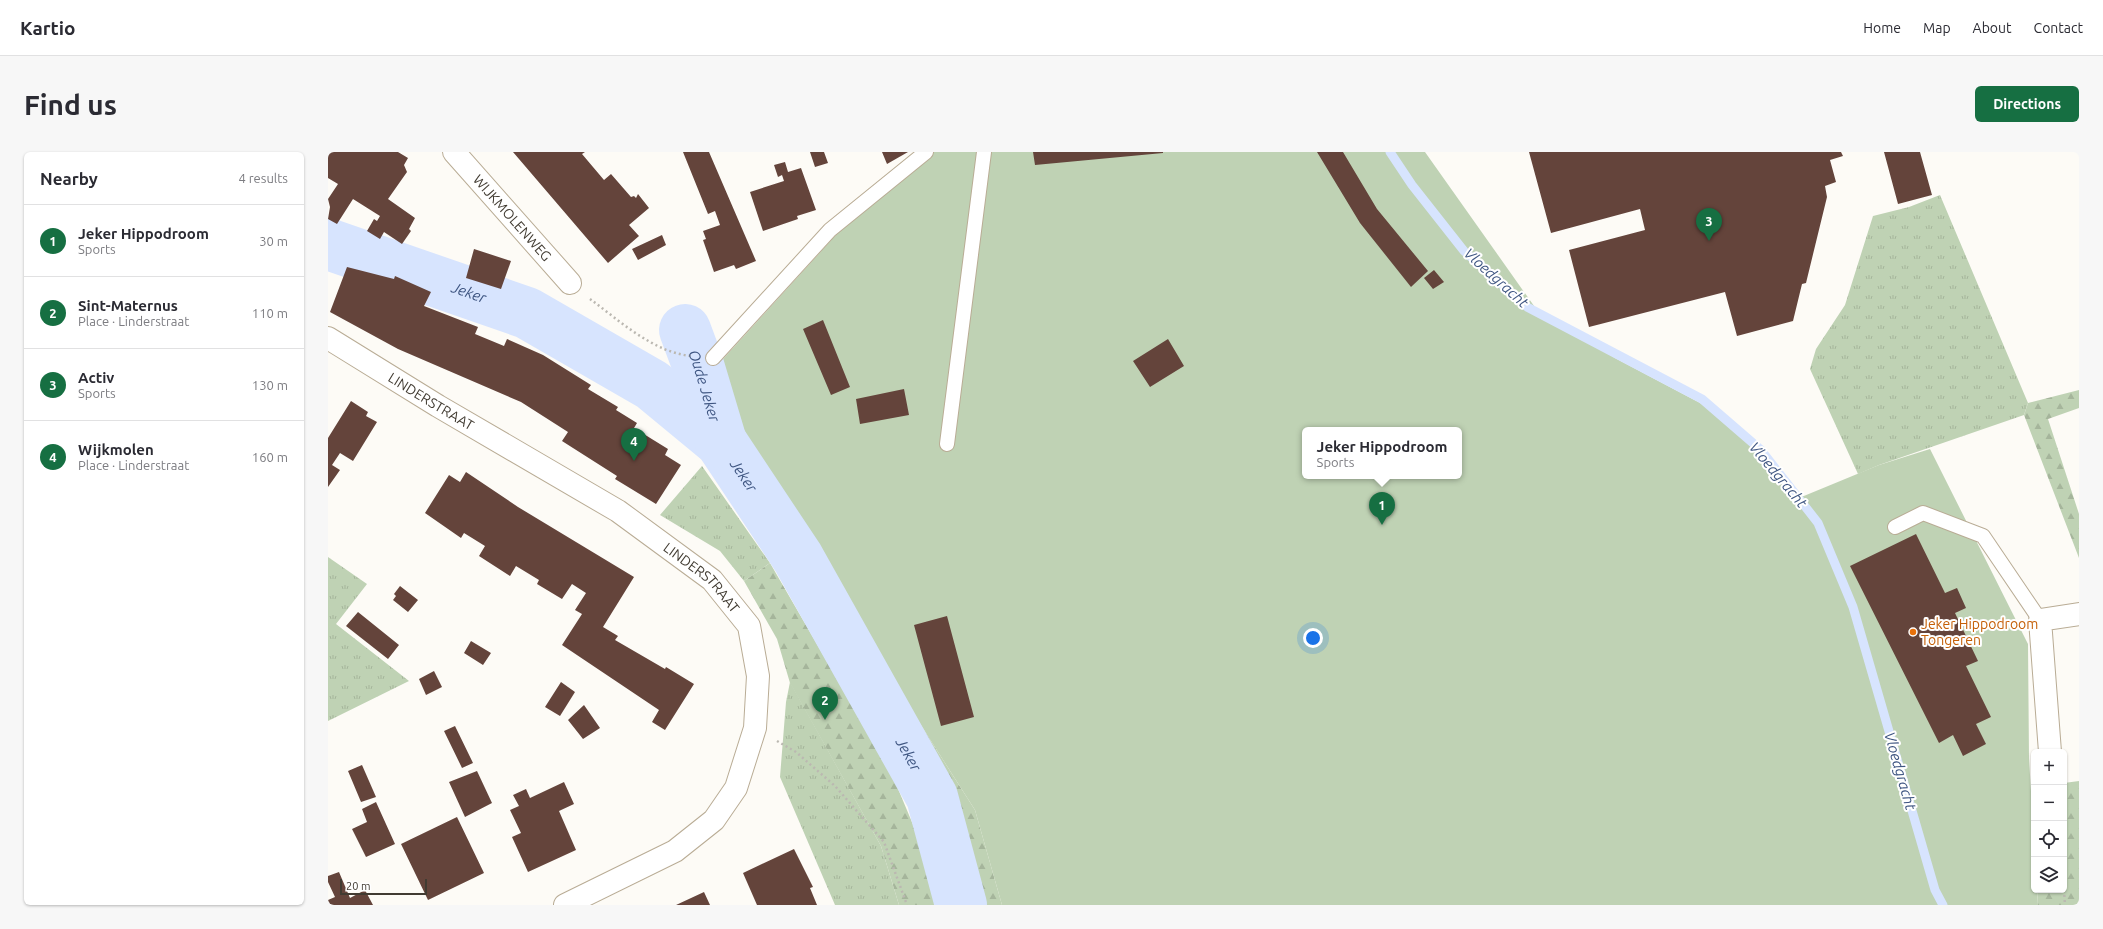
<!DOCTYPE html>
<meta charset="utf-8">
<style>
:root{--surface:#fff;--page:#f7f7f7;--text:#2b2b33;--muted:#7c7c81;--line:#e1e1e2;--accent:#166f42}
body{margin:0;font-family:Ubuntu,sans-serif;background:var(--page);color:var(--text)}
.controls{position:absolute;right:12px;bottom:12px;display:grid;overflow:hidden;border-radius:6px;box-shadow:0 1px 3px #0004}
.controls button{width:36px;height:36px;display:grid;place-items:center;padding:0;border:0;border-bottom:1px solid var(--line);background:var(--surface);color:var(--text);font:20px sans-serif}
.scale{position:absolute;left:12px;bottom:10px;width:87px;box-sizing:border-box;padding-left:4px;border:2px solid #413b32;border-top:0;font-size:11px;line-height:14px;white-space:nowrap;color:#413b32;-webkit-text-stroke:3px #fff;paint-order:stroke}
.you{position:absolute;left:985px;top:486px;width:14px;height:14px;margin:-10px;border:3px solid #fff;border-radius:50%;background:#1a73e8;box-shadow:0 0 0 6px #1a73e833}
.badge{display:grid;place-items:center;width:26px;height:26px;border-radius:50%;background:var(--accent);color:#fff;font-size:13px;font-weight:700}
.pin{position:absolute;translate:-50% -33px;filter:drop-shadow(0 1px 2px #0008)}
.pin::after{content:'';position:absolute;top:21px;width:14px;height:12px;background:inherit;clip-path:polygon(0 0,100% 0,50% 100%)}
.popup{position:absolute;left:974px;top:275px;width:160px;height:52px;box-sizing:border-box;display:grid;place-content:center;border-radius:6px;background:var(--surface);filter:drop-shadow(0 1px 3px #0005);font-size:13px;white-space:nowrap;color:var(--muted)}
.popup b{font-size:15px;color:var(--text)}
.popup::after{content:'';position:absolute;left:50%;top:100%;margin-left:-8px;border:8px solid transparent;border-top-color:var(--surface)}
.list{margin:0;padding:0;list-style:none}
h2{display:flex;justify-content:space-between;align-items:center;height:52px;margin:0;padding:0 16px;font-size:17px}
h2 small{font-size:13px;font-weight:400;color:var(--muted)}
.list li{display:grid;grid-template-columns:26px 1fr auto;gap:12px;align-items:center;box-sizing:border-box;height:72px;padding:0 16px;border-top:1px solid var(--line)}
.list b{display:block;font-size:15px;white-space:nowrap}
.list p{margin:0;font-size:13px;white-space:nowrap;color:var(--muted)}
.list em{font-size:13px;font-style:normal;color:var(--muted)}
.icon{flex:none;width:22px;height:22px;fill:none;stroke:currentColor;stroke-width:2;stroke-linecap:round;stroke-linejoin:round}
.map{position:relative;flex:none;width:1751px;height:753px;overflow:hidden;border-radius:6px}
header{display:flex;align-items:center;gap:24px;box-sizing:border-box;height:56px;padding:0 20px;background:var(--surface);border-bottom:1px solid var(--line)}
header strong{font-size:19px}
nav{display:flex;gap:22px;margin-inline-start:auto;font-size:14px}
.intro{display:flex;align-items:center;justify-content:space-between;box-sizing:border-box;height:96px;padding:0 24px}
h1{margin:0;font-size:28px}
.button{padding:10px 18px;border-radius:6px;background:var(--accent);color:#fff;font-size:14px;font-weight:700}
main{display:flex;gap:24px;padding:0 24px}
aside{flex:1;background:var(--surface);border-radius:6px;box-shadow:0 1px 3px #0004}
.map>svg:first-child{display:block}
</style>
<header>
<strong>Kartio</strong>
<nav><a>Home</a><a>Map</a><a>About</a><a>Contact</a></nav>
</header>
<div class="intro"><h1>Find us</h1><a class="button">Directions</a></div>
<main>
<aside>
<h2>Nearby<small>4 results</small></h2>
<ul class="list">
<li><span class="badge">1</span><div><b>Jeker Hippodroom</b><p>Sports</p></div><em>30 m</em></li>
<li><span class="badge">2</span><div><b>Sint-Maternus</b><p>Place · Linderstraat</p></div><em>110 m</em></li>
<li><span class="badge">3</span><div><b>Activ</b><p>Sports</p></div><em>130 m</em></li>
<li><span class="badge">4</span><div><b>Wijkmolen</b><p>Place · Linderstraat</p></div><em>160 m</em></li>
</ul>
</aside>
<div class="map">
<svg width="1751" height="753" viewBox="0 0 1751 753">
<defs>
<pattern id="grass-tufts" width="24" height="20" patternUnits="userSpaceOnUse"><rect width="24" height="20" fill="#bfd2b4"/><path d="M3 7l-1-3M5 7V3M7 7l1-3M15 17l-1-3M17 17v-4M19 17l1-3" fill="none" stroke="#a5b59b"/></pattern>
<pattern id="forest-firs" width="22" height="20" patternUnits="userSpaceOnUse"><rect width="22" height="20" fill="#bfd2b4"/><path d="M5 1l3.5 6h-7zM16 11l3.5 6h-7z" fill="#a5b59b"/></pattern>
</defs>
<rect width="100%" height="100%" fill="#fdfbf6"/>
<path fill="url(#grass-tufts)" d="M 1612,43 L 1700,251 L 1696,263 L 1551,313 L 1530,322 L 1482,217 L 1488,197 L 1517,153 L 1545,64 L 1581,55 Z
M 374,314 L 442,411 L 416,429 L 392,399 L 332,363 Z
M 0,405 L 39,432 L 8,472 L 81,529 L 0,569 Z
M 462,530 L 553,694 L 571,753 L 507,753 L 452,625 L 458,550 Z"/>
<path fill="url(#forest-firs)" d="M 1751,238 L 1751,256 L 1720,267 L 1751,362 L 1751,406 L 1696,263 L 1700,251 Z
M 442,411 L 563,620 L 604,718 L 610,753 L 571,753 L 553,694 L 462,531 L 449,487 L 416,429 Z
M 501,429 L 647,658 L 674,753 L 653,753 L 639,682 L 608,619 Z
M 1751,629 L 1751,753 L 1710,753 L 1709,738 L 1736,738 L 1736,631 Z
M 1703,636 L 1706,636 L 1706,689 Z"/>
<path fill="#bfd2b4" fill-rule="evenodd" d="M 606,0 L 1097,0 L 1211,161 L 1287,206 L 1391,261 L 1471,346 L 1551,313 L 1602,297 L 1700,492 L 1701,606 L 1706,689 L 1706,738 L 1709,738 L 1710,753 L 674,753 L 647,658 L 501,429 L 416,287 L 385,218 L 517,73 ZM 977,278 L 1131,278 L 1131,324 L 977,324 Z"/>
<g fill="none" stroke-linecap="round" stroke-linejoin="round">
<path stroke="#d7e4fe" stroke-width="9" d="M 1062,0 L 1084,33 L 1136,99 L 1199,155 L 1374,247 L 1433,298 L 1490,371 L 1525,455 L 1607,738 L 1615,753"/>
<g stroke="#d7e4fe" stroke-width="52">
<path id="s1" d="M 0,92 L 199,161 L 324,233 L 393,290 L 470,406 L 604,645 L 633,753"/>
<path id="s2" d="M 357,178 L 370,213 L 393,290"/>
</g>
</g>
<path fill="#64443b" d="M 0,0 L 70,0 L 80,6 L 76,13 L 79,20 L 60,47 L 87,66 L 81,77 L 83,79 L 74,92 L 56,80 L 52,87 L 39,79 L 46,67 L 49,69 L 52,64 L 25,47 L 9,72 L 0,67 L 2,55 L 0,47 L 10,32 L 0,26 Z
M 185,0 L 257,0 L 254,2 L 276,28 L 283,22 L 303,45 L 306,44 L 308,46 L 310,42 L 321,56 L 301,73 L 311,84 L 280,111 Z
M 355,0 L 381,0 L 428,109 L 408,117 L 406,113 L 386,120 L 375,88 L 378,87 L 375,79 L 392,73 L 387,59 L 380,62 Z
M 482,0 L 496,0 L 500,11 L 487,15 Z
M 554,0 L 580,0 L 559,12 Z
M 705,0 L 835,0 L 835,1 L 707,13 Z
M 989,0 L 1015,0 L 1049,57 L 1100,119 L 1083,135 L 1032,71 Z
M 1201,0 L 1513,0 L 1515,4 L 1502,8 L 1508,30 L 1497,34 L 1499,45 L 1478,131 L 1474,132 L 1465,169 L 1409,184 L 1397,140 L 1261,175 L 1241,98 L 1317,78 L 1312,57 L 1223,81 Z
M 1556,0 L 1592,0 L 1604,43 L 1570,52 Z
M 457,10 L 460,20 L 473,16 L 488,58 L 469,64 L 470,67 L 435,79 L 422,40 L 456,29 L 454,23 L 450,25 L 446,13 Z
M 334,83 L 338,93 L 310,108 L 304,97 Z
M 146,97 L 183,109 L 173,137 L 138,126 Z
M 19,115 L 66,127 L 67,124 L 103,140 L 96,154 L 150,175 L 147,182 L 176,194 L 179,187 L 215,203 L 263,233 L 260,237 L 290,255 L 288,258 L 309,271 L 306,276 L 340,297 L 337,303 L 353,313 L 328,352 L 287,327 L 289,324 L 234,289 L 240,280 L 193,250 L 70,197 L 2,160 Z
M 1106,118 L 1116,130 L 1105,137 L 1096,126 Z
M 495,168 L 522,235 L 503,243 L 475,177 Z
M 840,187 L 856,214 L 822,235 L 805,209 Z
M 576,237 L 581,263 L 532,272 L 528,247 Z
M 23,249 L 40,260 L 38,264 L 49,270 L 25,309 L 12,301 L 4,313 L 12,318 L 0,335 L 0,286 Z
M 138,320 L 190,355 L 306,425 L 275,475 L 290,484 L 287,488 L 337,517 L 338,515 L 366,532 L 337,578 L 324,570 L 331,558 L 234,493 L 254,462 L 247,458 L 258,441 L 244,432 L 234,447 L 209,432 L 211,428 L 188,414 L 182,424 L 151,404 L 157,394 L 136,381 L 133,386 L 97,361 L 121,323 L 132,330 Z
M 1588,382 L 1617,441 L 1629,436 L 1638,456 L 1627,461 L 1650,509 L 1638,514 L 1663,565 L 1648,572 L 1658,592 L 1635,604 L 1625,583 L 1611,591 L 1522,414 Z
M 72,434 L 90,448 L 80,460 L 65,448 L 68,444 L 66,442 Z
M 30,460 L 71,493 L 60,507 L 18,474 Z
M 619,464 L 646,565 L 613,574 L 586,473 Z
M 143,489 L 163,501 L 155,513 L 136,501 Z
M 106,519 L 114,535 L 98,543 L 91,527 Z
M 233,530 L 247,540 L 232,564 L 217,555 Z
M 256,553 L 272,576 L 255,587 L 240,568 Z
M 127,574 L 145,611 L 134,616 L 116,579 Z
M 34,613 L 48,645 L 33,650 L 20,619 Z
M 149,619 L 164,651 L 137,665 L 121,630 Z
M 236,630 L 246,652 L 231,659 L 248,698 L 200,720 L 184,685 L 193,681 L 182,658 L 191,654 L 185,643 L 198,637 L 202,646 Z
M 48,650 L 67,692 L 38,705 L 24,677 L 39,670 L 34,657 Z
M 129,665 L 156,721 L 100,748 L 73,692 Z
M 466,697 L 485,735 L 482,736 L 489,753 L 429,753 L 415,721 Z
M 11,720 L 22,746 L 37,738 L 45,753 L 0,753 L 0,748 L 7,745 L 0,730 L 0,724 Z
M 376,740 L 382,753 L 348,753 Z"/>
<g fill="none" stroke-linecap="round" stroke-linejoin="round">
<g stroke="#b9ac95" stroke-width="16">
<path id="lane" d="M 385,206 L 502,78 L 598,0
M 619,292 L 656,0
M 1567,375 L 1595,361 L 1655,384 L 1712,468"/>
</g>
<g stroke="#b9ac95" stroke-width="24">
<g id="street">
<path id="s3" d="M 126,0 L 242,131"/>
<path id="s4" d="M 0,186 L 110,254 L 290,359 L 384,428 L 421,474 L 430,524 L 427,576 L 408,636 L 386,668 L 347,699 L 237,753"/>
<path d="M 1722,600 L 1712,468 L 1751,462"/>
</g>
</g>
<path stroke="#bbb8b1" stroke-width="2.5" stroke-dasharray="2 3" stroke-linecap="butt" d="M 262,147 C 292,169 326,201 364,204
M 449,589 L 468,600 L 507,634 L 556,690 L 579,753
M 1736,738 L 1737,753"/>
<use href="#lane" stroke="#fff" stroke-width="14"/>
<use href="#street" stroke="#fff" stroke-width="22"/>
</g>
<circle fill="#e8710a" stroke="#fff" stroke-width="1.5" cx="1585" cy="480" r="4"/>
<g text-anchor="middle" stroke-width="4" stroke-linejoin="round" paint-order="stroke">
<g font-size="14" fill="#413b32" stroke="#fff">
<text dy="5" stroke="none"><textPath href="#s3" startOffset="88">WIJKMOLENWEG</textPath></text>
<text dy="5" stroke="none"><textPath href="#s4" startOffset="121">LINDERSTRAAT</textPath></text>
<text dy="5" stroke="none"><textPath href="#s4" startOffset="445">LINDERSTRAAT</textPath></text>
</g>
<g font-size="14" fill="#c56008" stroke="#fff" text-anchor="start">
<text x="1593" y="477">Jeker Hippodroom<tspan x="1593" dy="16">Tongeren</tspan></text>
</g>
<g font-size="15" font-style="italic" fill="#3f5682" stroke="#fff">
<text transform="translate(1168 126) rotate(42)" y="5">Vloedgracht</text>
<text dy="5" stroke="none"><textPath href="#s1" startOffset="149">Jeker</textPath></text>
<text dy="5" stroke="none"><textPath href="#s2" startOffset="59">Oude Jeker</textPath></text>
<text transform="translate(1450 323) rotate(50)" y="5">Vloedgracht</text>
<text dy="5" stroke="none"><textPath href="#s1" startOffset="485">Jeker</textPath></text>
<text dy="5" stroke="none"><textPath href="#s1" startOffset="809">Jeker</textPath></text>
<text transform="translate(1572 619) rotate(74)" y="5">Vloedgracht</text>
</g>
</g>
</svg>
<div class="controls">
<button>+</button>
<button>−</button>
<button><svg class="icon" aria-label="locate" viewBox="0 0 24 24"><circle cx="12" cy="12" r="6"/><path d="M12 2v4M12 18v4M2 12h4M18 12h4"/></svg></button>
<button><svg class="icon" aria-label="layers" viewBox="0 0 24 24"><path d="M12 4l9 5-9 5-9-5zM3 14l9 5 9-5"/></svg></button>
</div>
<div class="scale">20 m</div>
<div class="you"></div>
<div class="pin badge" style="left:1054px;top:373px">1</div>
<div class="popup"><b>Jeker Hippodroom</b>Sports</div>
<div class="pin badge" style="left:497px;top:568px">2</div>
<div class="pin badge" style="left:1381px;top:89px">3</div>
<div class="pin badge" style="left:306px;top:309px">4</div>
</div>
</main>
